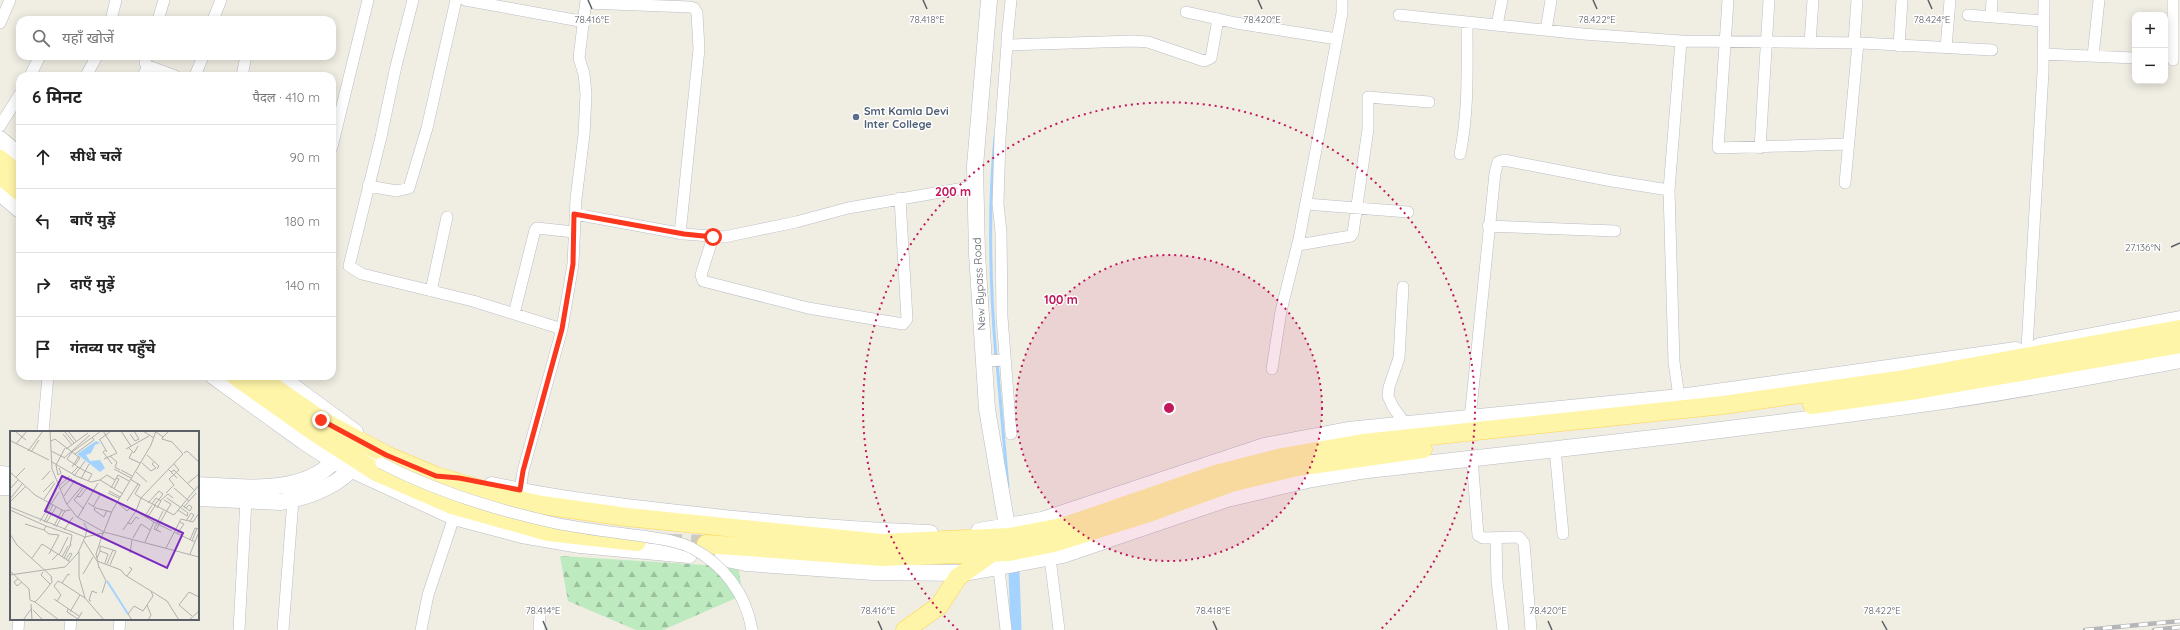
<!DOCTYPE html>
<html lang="hi">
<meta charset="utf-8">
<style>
:root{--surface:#fff;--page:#f6f6f6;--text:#222;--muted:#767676;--line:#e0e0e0}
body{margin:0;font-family:Quicksand,"Noto Sans Devanagari",sans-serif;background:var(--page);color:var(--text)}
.controls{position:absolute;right:12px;top:12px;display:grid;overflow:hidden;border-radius:8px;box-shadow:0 2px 10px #0003}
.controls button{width:36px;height:36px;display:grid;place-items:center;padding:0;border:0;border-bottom:1px solid var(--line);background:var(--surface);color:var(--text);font:20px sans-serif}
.stop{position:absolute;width:12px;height:12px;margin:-9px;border:3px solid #fb381d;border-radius:50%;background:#fff}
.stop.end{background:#fb381d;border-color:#fff;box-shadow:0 1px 4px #0008}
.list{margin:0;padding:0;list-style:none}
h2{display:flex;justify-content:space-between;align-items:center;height:52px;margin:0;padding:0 16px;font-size:17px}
h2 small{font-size:13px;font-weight:400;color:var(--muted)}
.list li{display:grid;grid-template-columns:26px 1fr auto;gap:12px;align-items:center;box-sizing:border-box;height:64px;padding:0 16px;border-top:1px solid var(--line)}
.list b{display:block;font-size:15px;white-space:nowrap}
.list em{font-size:13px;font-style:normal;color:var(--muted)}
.icon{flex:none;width:22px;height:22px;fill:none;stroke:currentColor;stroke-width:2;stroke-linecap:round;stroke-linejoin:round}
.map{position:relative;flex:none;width:2180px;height:630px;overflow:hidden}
.search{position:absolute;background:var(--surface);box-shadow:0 2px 10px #0003;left:16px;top:16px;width:320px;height:44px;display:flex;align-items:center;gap:10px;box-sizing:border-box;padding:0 14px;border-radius:12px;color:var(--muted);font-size:15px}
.panel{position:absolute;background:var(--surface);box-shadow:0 2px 10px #0003;left:16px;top:72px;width:320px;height:308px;border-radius:12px}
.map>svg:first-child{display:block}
</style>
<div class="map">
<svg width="2180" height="630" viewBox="0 0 2180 630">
<defs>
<pattern id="forest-firs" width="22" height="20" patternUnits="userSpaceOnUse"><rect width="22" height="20" fill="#bdeabf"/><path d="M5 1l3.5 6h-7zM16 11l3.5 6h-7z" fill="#9dc19f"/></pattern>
</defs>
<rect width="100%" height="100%" fill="#f0ede3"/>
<path fill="url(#forest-firs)" d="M 560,556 L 738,567 L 743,595 L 663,630 L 636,630 L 568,601 Z"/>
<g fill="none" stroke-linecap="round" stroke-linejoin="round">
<path stroke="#a4d3ff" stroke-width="3" d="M 995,137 C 988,210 990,285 996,357
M 997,363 L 1008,487"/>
<path stroke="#a4d3ff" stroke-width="11" d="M 1014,571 L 1016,630"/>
<path stroke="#cbcac4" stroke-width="18" stroke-dasharray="18 9" stroke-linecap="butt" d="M 637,542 L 706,544"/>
<g stroke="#bbbdc4" stroke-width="12">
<path id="minor" d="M 413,0 L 396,66 L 381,137 L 349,266 L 362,274 L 473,301 L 562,329
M 465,0 L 585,22
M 1011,0 L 1007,40 L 1007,44 L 1011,45 L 1133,41 L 1148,42 L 1204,61 L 1211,58 L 1218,19
M 1728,0 L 1718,148 L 1848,144
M 586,3 L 690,7 L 694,8 L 697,13 L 699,49 L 680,234
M 1186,12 L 1236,23 L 1337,39
M 1399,15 L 1583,34 L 1681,41
M 1968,15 L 2043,21
M 1991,17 L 1992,0
M 111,20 L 116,0
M 158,20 L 164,0
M 213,20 L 221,0
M 0,23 L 10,0
M 1497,25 L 1502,0
M 1546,30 L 1551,0
M 1810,43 L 1813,0
M 1854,43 L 1857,0
M 1007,44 L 1000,138 L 998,204 L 1001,232 L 1002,317 L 1011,434
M 1899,46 L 1902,0
M 1946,48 L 1950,0
M 2043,54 L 2135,58
M 2093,56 L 2099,0
M 2173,60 L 2173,0
M 148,66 L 175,76
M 30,76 L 40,56
M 86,76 L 97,56
M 143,76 L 148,66 L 145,63 L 146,56
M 195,76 L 203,56
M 242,76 L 246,56
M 0,126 L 20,94
M 332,147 L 368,0
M 1760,148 L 1769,0
M 1460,154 C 1469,111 1467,65 1467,22
M 1845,183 L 1858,43
M 368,186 L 397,191 L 409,188 L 427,128 L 456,0
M 1306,204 L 1408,212
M 575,214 L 684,234 L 724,237 L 796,222 L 848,208 L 976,186
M 1488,226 L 1615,231
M 713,237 L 701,275 L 703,281 L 808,308 L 903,324 L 907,319 L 900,198
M 1298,245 L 1351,236 L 1353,233 L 1368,129 L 1368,97 L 1429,102
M 1403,287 L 1399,358 L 1389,387 L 1388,396 L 1393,407 L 1406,425
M 431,291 L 447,217
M 514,314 L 535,230 L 537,228 L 574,232
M 2027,348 L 2043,72 L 2044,0
M 984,361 L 1005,360
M 1272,369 L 1281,311 L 1299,239 L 1342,13 L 1342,0
M 1679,397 L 1674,362 L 1669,190 L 1681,41 L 1861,43 L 1992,50
M 1470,419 L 1495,173 L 1498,162 L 1504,160 L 1612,181 L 1669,190
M 43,432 L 48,376
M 1555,449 L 1563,534
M 364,454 L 381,463
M 1472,458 L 1478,535 L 1483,538 L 1519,537 L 1524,543 L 1531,630
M 520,491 L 523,471 L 562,329 L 573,264 L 576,199 L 584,135 L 586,94 L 584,74 L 579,58 L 586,0
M 1496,538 L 1497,581 L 1503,630
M 1050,558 L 1059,630
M 998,561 L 1006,630
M 18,630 L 19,619
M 70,630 L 71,619
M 119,630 L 120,619
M 239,630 L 246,500
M 283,630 L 293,500
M 421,630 L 428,595 L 454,517
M 539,630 L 540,614"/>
</g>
<g stroke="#b9bcc3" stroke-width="17">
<path id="secondary" d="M 989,0 L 975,166 L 977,254 L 987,409 L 1009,538
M 0,139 L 20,156
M 0,193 L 20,210
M 2039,346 L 2180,319
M 213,376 L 303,441 L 335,462 L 454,517 L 522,535 L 580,545 L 689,555
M 279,376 L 355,432
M 0,474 L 11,475
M 198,485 C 244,487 309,497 340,454
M 492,485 C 566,501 640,509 715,517 C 787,524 858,531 930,533
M 0,487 L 11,487
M 198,498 L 281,502 C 308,497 339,486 357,463
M 979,531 L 1042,520 L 1264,446 L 1348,430 L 1680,397 L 2016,350
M 722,558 L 746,563 L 873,572 L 965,573 L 1063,555 L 1227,499 L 1312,479 L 1360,471 C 1557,449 1754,428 1950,400 C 2027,389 2104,374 2180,360"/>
</g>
<g stroke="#ffd44d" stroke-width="19">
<path id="primary" d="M 0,159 L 20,176
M 0,175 L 20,192
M 235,376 L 314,432 L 376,472 L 452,505 L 548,532 L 637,542
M 258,376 L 321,420 L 386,455 L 436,476 L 510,498 L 542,505 L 627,517 L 882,543 L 1009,537 L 1062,527 L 1216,474 L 1282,457 L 1363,443 L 1723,405 L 1898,380 L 2180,329
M 1812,405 L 1917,390 L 2180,344
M 706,544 L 881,557 L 1009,552 L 1054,543 L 1146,514 L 1231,483 L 1297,467 L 1423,449
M 905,630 L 939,606 L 958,577 L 992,553"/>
</g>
<use href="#minor" stroke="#fff" stroke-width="11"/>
<use href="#secondary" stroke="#fff" stroke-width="16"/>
<use href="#primary" stroke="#fff5a9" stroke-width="18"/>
<g stroke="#b5b6b7" stroke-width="4.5">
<path id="rail" d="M 2085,630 L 2180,621
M 2154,630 L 2180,627"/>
</g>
<use href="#rail" stroke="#fff" stroke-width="3" stroke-dasharray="9" stroke-linecap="butt"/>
<g stroke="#bbbdc4" stroke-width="12" stroke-linecap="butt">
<path id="minor-bridge" d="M 381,463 C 435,491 496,510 555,523 C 584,529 613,532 642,536 C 659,539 676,540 692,548 C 724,565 746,594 752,630"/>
</g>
<use href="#minor-bridge" stroke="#fff" stroke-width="11"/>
</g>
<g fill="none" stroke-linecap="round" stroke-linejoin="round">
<path stroke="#fb381d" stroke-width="5" d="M 321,420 L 386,455 L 436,476 L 459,478 L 520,490 L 523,471 L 562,329 L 573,264 L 574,214 L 684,234 L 713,237"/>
</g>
<path fill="none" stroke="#5b5f66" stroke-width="1.5" d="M 588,0 L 592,9M 923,0 L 927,9M 1258,0 L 1262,9M 1593,0 L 1597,9M 1928,0 L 1932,9M 2171,247 L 2180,243M 543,621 L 547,630M 878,621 L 882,630M 1213,621 L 1217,630M 1548,621 L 1552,630M 1882,621 L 1887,630"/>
<circle cx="1169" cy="408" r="153" fill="#c2185b" fill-opacity=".12"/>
<g fill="none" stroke="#c2185b" stroke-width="2" stroke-dasharray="2 4">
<circle cx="1169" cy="408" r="153"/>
<path d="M958 630A306 306 0 1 1 1380 630"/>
</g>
<circle fill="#5c6f8a" stroke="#fff" stroke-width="1.5" cx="856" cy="117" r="4"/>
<g text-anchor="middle" stroke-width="3" stroke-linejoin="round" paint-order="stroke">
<g font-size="11" font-weight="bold" fill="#4e5e75" stroke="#fff" text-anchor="start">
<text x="864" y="115">Smt Kamla Devi<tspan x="864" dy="13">Inter College</tspan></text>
</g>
<g font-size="11" fill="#5b5f66" stroke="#fff">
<text transform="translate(979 284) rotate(-93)" y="4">New Bypass Road</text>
</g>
</g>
<g transform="translate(10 431)">
<rect width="189" height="189" fill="#f0ede3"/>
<path d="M 86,10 L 90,12 L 85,14 L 81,22 L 76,24 L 80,30 L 90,29 L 95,37 L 90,41 L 67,23 Z" fill="#a4d3ff"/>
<path fill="none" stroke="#a4d3ff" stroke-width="2" d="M 97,150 L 118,183"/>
<path fill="none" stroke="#b0b0ad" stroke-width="1" d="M 40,0 L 42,38 L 56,72 L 67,86 L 94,101 L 189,126M 58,0 L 66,10M 93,0 L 107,22 L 94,28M 111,0 L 121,15M 133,0 L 144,7M 6,1 L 16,9M 55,1 L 64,12M 146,1 L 153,6 L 159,0M 53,3 L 62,14M 120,3 L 125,10 L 129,8 L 124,0M 153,6 L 152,8 L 162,11 L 173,23 L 131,67 L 164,84 L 189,54M 89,9 L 101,0M 90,9 L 97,21M 1,10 L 39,29M 41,10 L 45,8 L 70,27 L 65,34M 6,13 L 17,0M 118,16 L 124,22 L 128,15M 56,18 L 78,2M 116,18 L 139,5M 96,19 L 93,21 L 102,33M 18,20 L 33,0M 41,20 L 55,27M 21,21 L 29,9M 122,21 L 119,27 L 130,32M 174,22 L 177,20 L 189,31M 65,23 L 84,9 L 82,6M 137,24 L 149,35 L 147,38M 100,25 L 107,31 L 105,36 L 110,39M 54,27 L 80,4M 42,31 L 66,45 L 81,51 L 90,49 L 113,63M 132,32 L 141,40 L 146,37 L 142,33 L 144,31M 62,36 L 69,25M 68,36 L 57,28 L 62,21 L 91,0M 49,37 L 51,42 L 48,44 L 46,34 L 55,17M 104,38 L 121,47M 158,38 L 167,47M 111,39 L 122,45M 75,40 L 82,43 L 78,50M 0,41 L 25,64 L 54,80 L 60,79M 126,41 L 137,51M 161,41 L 164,39 L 184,59M 61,43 L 68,36 L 75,40M 64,45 L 75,30M 6,46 L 15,37M 71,48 L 79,33M 32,49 L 40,40M 90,49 L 97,44 L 105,49M 178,52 L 189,43M 49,55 L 60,45M 101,57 L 108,44 L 119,50M 164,57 L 179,70M 0,58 L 8,49M 50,58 L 62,47M 104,58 L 109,48 L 106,47M 99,60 L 110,66M 33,61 L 44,50M 98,62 L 109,67M 156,62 L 164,54 L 159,48 L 169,39 L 164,33M 54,65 L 65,49M 67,65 L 70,66 L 77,57M 157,67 L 170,76M 0,68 L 12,53M 34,68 L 45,52M 154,69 L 161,73 L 156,81M 1,70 L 15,56M 117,70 L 128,53M 150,70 L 158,63 L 163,67M 78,72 L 86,77 L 101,81M 108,72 L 117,80 L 119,78M 138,72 L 149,60 L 153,63 L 144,75M 57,73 L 73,54 L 84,61M 142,73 L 146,67 L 151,70 L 147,77M 172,74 L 174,76 L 176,77 L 180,80 L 182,76 L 179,74 L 176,77M 0,76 L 75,106M 83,76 L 90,64 L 84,60M 174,76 L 186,62M 85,77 L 84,79 L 94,86 L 97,79M 74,78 L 64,69 L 75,55M 0,79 L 36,95M 168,79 L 177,85 L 178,82 L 170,76M 129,82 L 144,91M 135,85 L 142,74M 68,86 L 88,52M 137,87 L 145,75M 30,90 L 49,61M 176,90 L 181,82 L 184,84 L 180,90M 34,91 L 43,74M 36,92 L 46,76M 74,92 L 77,98 L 75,107M 118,92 L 121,93 L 126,86 L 129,88M 15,93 L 34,99 L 36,95 L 62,104 L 60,115M 44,95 L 52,79M 46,96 L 55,80M 34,99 L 39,103 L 49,104 L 39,123M 54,99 L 63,86M 113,99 L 126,80 L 131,67 L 125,63 L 130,54 L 120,48M 146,99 L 156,81M 151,101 L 144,98 L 153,80M 164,101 L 185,111M 0,103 L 7,114 L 41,145 L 42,151 L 30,166 L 25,171 L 20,169M 93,103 L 102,80 L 141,14 L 146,0M 167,103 L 174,93 L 170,91M 123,107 L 131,93 L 140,99M 180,109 L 185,97 L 189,98M 74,110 L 87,130 L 111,139 L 115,144 L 157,170 L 169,189M 182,110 L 187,97M 135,111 L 144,91 L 162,100M 156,117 L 171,88 L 183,91 L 189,82M 90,120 L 90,115 L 106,120 L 100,134M 69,121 L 69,146 L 75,167 L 94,189M 120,122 L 122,109M 180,123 L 189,101M 49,124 L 58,106M 52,126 L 58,115M 22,127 L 32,113 L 48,123M 54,127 L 61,113M 87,127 L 90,120 L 98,123 L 95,132M 56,128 L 60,122 L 62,123 L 58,130M 42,129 L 48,123 L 60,131M 97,133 L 103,119M 89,136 L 96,150 L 92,162M 89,137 L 86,123 L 93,102M 0,140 L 19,158 L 20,169M 33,141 L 31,144 L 40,153M 73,143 L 83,126M 0,144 L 55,136 L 68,122 L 75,106 L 93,102M 60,144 L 58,143 L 52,152 L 75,167M 117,145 L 122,138 L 119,136M 8,148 L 4,151 L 7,155 L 12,151M 44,168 L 69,185M 47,170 L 51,164 L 44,155 L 48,150 L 52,152M 81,170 L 79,169 L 82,160 L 87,162M 25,171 L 49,189M 21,173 L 22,189M 137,174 L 143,165 L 141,160M 58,178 L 57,181 L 68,188 L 72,181M 23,179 L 33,189M 60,181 L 70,164M 182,185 L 169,174 L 179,161 L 189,166M 13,189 L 22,177M 122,189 L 118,183 L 124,175 L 133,180 L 137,174 L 141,184 L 138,189M 179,189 L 189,180"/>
<path fill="#7b2cbf" fill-opacity="0.15" stroke="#7b2cbf" stroke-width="2" d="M 52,45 L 173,102 L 157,137 L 35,80 Z"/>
<rect width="189" height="189" fill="none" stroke="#5b5f66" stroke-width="2"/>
</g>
<g font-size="10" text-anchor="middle" fill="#5b5f66" stroke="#fff" stroke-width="3" stroke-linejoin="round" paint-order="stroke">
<text x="592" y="23">78.416°E</text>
<text x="1262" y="23">78.420°E</text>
<text x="1597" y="23">78.422°E</text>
<text x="1932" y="23">78.424°E</text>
<text x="927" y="23">78.418°E</text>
<text x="2143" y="251">27.136°N</text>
<text x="543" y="614">78.414°E</text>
<text x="878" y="614">78.416°E</text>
<text x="1213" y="614">78.418°E</text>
<text x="1548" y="614">78.420°E</text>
<text x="1882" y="614">78.422°E</text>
</g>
<circle cx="1169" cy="408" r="6" fill="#c2185b" stroke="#fff" stroke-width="2"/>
<g font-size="12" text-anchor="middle" font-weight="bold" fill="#c2185b" stroke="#fff" stroke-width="3" stroke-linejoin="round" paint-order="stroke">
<text x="953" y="196">200 m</text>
<text x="1061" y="304">100 m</text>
</g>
</svg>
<div class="controls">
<button>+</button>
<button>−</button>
</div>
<div class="stop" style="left:713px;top:237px"></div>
<div class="stop end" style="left:321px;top:420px"></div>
<div class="search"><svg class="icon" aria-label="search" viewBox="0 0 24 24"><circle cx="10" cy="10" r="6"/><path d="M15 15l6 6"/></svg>यहाँ खोजें</div>
<section class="panel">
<h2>6 मिनट<small>पैदल · 410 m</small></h2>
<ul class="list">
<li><svg class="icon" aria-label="ahead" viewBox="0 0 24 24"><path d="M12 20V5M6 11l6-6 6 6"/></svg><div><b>सीधे चलें</b></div><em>90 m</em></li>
<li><svg class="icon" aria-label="left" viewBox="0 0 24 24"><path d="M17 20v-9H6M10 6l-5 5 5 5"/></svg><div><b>बाएँ मुड़ें</b></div><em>180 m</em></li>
<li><svg class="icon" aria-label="right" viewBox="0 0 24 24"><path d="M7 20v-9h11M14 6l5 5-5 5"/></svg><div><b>दाएँ मुड़ें</b></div><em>140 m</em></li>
<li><svg class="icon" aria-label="arrive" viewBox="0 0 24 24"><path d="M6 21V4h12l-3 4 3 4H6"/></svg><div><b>गंतव्य पर पहुँचे</b></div></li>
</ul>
</section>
</div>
